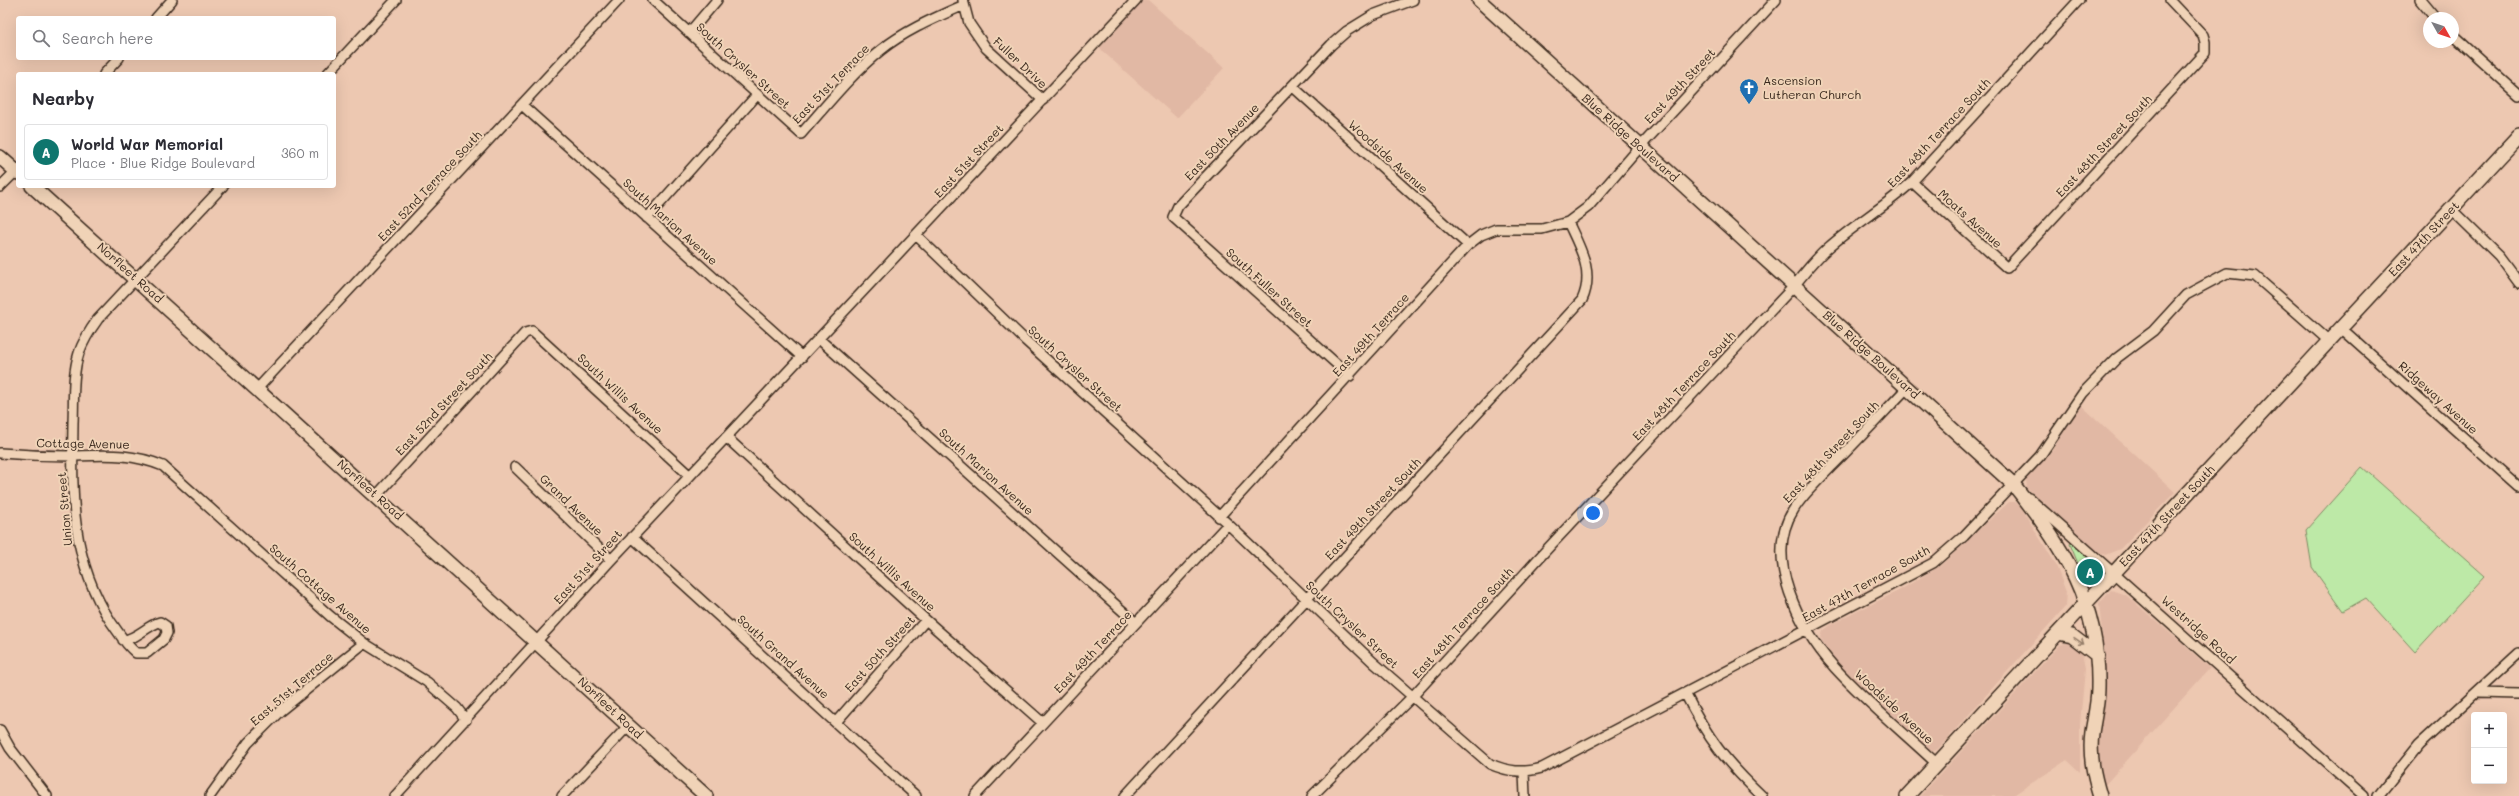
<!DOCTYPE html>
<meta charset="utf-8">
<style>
:root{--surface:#fff;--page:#f7f7f7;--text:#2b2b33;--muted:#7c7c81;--line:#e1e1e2;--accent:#0f766e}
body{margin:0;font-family:Mali,sans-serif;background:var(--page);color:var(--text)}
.controls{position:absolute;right:12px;bottom:12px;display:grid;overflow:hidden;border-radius:4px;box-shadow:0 4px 16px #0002}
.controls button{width:36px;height:36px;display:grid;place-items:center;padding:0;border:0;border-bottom:1px solid var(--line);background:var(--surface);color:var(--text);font:20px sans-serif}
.compass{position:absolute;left:2423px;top:12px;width:36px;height:36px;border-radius:50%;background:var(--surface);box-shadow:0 4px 16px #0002;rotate:130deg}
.you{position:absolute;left:1593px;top:513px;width:14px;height:14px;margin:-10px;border:3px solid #fff;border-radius:50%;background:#1a73e8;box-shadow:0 0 0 6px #1a73e833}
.badge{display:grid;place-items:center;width:26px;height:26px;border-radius:50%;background:var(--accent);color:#fff;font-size:13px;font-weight:700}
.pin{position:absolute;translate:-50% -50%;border:2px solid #fff;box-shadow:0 1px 4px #0006}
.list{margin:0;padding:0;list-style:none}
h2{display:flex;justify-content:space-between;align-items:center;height:52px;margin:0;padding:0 16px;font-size:17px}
h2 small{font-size:13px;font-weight:400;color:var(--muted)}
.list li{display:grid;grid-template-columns:26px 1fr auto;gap:12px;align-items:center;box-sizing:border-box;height:56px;margin:0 8px 8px;padding:0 8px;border:1px solid var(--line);border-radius:4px}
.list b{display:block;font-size:15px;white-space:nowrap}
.list p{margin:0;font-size:13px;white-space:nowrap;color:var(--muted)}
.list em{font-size:13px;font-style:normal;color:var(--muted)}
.icon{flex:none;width:22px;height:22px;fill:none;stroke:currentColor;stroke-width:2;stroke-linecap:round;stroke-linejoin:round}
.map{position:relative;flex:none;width:2519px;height:796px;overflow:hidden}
.search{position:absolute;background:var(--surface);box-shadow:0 4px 16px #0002;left:16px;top:16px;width:320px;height:44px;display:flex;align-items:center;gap:10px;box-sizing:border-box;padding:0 14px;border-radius:4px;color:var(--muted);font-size:15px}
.panel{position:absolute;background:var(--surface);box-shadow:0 4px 16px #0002;left:16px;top:72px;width:320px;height:116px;border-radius:4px}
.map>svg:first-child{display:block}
</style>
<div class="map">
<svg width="2519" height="796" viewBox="0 0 2519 796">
<rect width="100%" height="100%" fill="#edc8b1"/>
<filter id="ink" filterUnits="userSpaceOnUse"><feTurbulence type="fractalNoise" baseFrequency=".025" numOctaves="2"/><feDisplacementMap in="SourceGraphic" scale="8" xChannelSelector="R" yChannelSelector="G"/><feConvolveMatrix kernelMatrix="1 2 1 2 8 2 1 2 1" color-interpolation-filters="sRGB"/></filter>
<g filter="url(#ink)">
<path fill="#e1b8a4" d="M 1143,0 L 1148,0 L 1224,68 L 1177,118 L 1099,48 Z
M 2081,405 L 2175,492 L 2120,549 L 2105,555 L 2091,547 L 2027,488 L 2026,479 L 2052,451 Z
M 2009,502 L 2015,502 L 2020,506 L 2055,563 L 2066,592 L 2065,607 L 1938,749 L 1934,751 L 1927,748 L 1843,669 L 1823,643 L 1821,637 L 1823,631 L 1832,624 L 1900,590 L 1940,566 Z
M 2111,590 L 2126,595 L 2210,668 L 2103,787 L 2098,768 L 2097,734 L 2104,697 L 2105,660 L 2099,604 Z
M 2070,642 L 2082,652 L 2085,669 L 2080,724 L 2080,772 L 2067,760 L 2012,796 L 1920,796 L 2060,645 Z"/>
<path fill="#bde9a7" stroke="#7c8a62" d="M 2362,467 L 2485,576 L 2415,652 L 2366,598 L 2343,611 L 2312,567 L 2306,530 Z
M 2072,541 L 2102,567 L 2090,581 L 2086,581 L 2084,578 L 2070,544 Z"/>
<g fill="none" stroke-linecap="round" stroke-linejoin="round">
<g stroke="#3b2a1e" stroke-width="12">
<path id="street" d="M 653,0 L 801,134 C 826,106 851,74 881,50 C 906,30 935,18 964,5
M 963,0 L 969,23 L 986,48 L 1043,100
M 2420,0 L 2435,18
M 156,18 L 172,0
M 689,33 L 717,0
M 2453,35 L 2519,95
M 104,74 L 119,58
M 327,74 L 396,0
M 1292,86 L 1468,245
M 522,105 L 802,357
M 1912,182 L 2007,268 L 2205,53 L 2205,42 L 2203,35 L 2170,0
M 0,187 L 18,169
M 2451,209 L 2499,256 L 2519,283
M 647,218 L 757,95
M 916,235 L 1026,341 L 1228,524 L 1373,662 L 1490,764 C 1509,772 1522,773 1542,768 L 1933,563 L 1964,536 L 2040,456 L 2083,393 L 2117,358 L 2153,331 L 2186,295 L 2227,273 L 2255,276 L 2329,341
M 2341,328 L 2519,487
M 819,339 L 1136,623
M 1350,376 L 1173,217 L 1178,206 L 1331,45 L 1347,31 L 1373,15 L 1413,0
M 1908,387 C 1883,413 1858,440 1832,466 C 1819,480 1804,493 1794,509 C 1762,558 1800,629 1835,668 C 1866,702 1903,732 1937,764
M 257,389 L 619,0
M 726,437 L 926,620 L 1043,723
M 0,453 C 24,455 49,456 73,456 C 108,455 131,453 163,466 L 330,616 L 364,643 L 427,682 L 457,708 L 466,720
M 515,467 L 611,560
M 376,496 L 525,333 L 532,331 L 690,476
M 2029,498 L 2364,796
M 1219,517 L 1468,245 L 1481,235 L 1496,229 L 1542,229 L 1568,222 L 1588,207 L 1640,147 L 1776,0
M 632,537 L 916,796
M 123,640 C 137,639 146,626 160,622 L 166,626 L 167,633 L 164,639 L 147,653 L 136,653 C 125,644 119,633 111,622 C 70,559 72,495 73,423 C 74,400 72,375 79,353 C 83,341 90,330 98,319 L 223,186
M 1685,693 C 1708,739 1725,761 1762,796
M 2478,693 L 2519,694
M 836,722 L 926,620
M 0,730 L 10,748 L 47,796
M 1524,772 L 1525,796
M 210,796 L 248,743 L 280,711 L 364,643
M 395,796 L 611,560 L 1136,0
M 562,796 L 629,725
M 975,796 L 1228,524
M 1125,796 L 1582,300 C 1595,272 1580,248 1568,222
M 1312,796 L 1412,697 L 1550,546 L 1794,286 C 1805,272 1816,258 1829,247 C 1855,224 1886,206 1912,182 L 2079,0
M 2378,796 L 2419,745 L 2519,653"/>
</g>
<g stroke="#3b2a1e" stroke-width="16">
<path id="secondary" d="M 1479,0 L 2013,484 C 2064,547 2100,604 2098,688 C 2098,703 2094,719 2092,733 C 2089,755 2094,776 2100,796
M 0,157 L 18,173
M 32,186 L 706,796
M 2058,633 L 2072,636 L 2098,656
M 1907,796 L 2519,136"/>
</g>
<use href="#street" stroke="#f0d3b7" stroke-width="9"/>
<use href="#secondary" stroke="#f0d3b7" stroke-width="13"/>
</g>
<defs><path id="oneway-shaft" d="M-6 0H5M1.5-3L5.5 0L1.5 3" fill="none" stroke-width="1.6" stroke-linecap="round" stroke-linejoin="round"/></defs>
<use stroke="#967e6a" href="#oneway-shaft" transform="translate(2079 641) rotate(34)"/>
</g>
<defs>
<g id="church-pin" transform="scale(1)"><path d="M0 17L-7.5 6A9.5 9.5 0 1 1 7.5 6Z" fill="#1f6fb2" stroke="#f0d3b7"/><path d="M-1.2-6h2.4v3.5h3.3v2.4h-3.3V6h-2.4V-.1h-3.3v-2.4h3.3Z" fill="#fff"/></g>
</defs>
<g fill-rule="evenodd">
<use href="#church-pin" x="1749" y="88"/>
</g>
<g text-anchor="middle" stroke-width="4" stroke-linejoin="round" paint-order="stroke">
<g font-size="12" fill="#3b2a1e" stroke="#f0d3b7">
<text transform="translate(1020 63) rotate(43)" y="4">Fuller Drive</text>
<text transform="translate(743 66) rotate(42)" y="4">South Crysler Street</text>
<text transform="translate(831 84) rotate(-46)" y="4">East 51st Terrace</text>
<text transform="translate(1680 86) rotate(-47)" y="4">East 49th Street</text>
<text transform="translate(1939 133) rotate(-47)" y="4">East 48th Terrace South</text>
<text transform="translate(1630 138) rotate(42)" y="4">Blue Ridge Boulevard</text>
<text transform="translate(1222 142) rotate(-46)" y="4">East 50th Avenue</text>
<text transform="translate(2104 146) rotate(-47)" y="4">East 48th Street South</text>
<text transform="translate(1388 157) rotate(42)" y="4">Woodside Avenue</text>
<text transform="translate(969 161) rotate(-47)" y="4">East 51st Street</text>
<text transform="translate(430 186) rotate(-47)" y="4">East 52nd Terrace South</text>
<text transform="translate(1970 219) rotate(42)" y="4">Moats Avenue</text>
<text transform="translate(670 222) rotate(42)" y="4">South Marion Avenue</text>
<text transform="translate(2424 239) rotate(-47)" y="4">East 47th Street</text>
<text transform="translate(130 273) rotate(42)" y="4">Norfleet Road</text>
<text transform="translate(1269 288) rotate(42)" y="4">South Fuller Street</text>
<text transform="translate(1371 335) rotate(-48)" y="4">East 49th Terrace</text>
<text transform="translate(1871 355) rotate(42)" y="4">Blue Ridge Boulevard</text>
<text transform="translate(1075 369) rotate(42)" y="4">South Crysler Street</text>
<text transform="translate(1684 386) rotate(-47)" y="4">East 48th Terrace South</text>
<text transform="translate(620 394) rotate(43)" y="4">South Willis Avenue</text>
<text transform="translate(2438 398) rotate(42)" y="4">Ridgeway Avenue</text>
<text transform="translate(444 404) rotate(-47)" y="4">East 52nd Street South</text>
<text transform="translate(83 444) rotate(1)" y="4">Cottage Avenue</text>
<text transform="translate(1831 452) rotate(-47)" y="4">East 48th Street South</text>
<text transform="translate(986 472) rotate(42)" y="4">South Marion Avenue</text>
<text transform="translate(370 490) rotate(42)" y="4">Norfleet Road</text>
<text transform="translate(571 505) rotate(44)" y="4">Grand Avenue</text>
<text transform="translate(65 509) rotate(-95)" y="4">Union Street</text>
<text transform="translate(1373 509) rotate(-47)" y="4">East 49th Street South</text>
<text transform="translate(2167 516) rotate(-47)" y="4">East 47th Street South</text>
<text transform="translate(588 567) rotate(-48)" y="4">East 51st Street</text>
<text transform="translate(892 572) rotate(42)" y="4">South Willis Avenue</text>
<text transform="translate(1866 584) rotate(-29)" y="4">East 47th Terrace South</text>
<text transform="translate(320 589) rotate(41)" y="4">South Cottage Avenue</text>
<text transform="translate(1463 623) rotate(-48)" y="4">East 48th Terrace South</text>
<text transform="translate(1352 625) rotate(43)" y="4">South Crysler Street</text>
<text transform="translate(2198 630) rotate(42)" y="4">Westridge Road</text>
<text transform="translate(1093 652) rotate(-47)" y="4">East 49th Terrace</text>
<text transform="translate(880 654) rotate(-48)" y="4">East 50th Street</text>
<text transform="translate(783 657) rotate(42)" y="4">South Grand Avenue</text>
<text transform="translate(292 689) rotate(-41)" y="4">East 51st Terrace</text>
<text transform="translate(1894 707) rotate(43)" y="4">Woodside Avenue</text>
<text transform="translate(610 708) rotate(43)" y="4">Norfleet Road</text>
</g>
<g font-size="12" fill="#3b2a1e" stroke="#f0d3b7" text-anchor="start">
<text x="1763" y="85">Ascension<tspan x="1763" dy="14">Lutheran Church</tspan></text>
</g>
</g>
</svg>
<div class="controls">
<button>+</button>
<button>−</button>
</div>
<svg class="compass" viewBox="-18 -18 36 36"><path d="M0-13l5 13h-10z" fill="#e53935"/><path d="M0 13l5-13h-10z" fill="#7c7c81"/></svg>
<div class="you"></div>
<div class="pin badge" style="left:2090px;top:572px">A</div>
<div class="search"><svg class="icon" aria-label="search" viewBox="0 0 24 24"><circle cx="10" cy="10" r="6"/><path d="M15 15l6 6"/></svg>Search here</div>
<section class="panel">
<h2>Nearby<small></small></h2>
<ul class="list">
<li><span class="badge">A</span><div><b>World War Memorial</b><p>Place · Blue Ridge Boulevard</p></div><em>360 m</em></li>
</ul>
</section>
</div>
